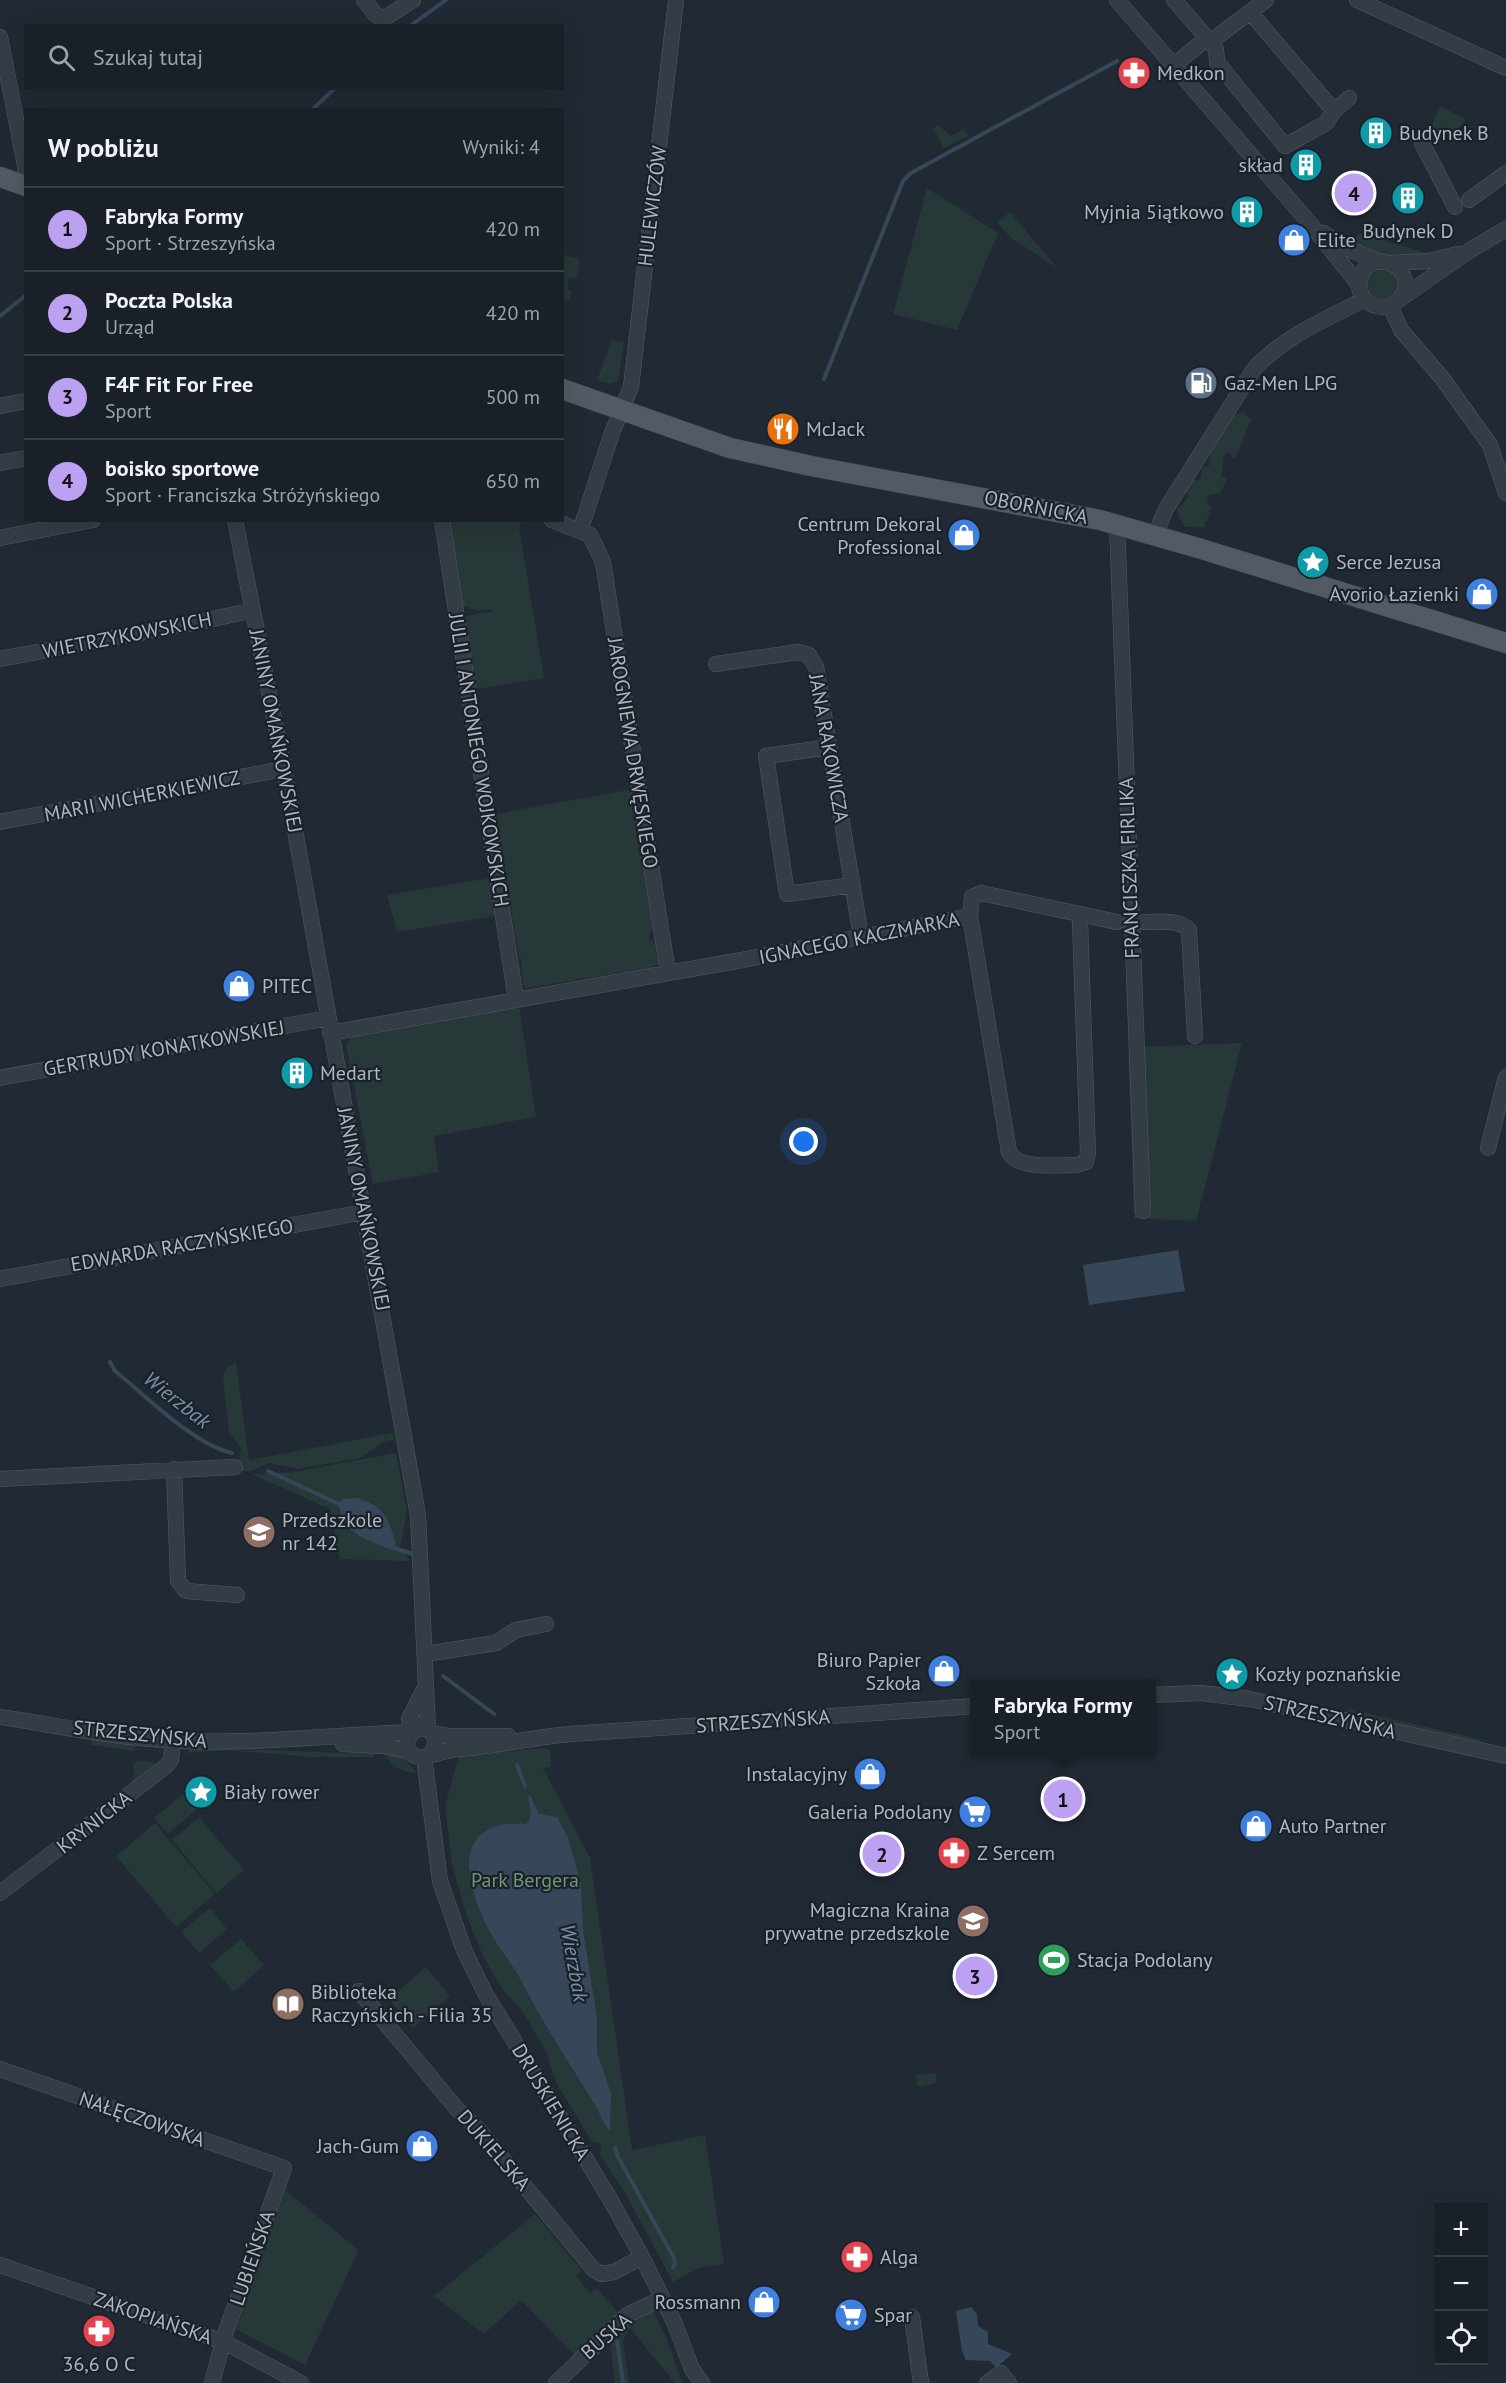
<!DOCTYPE html>
<html lang="pl">
<meta charset="utf-8">
<style>
:root{--surface:#192027;--page:#22282f;--text:#f1f3f6;--muted:#9fa3a7;--line:#373e44;--accent:#bca0f2}
body{margin:0;font-family:"PT Sans",sans-serif;background:var(--page);color:var(--text)}
.controls{position:absolute;right:18px;bottom:18px;display:grid;overflow:hidden;border-radius:0px;box-shadow:0 6px 24px #0002}
.controls button{width:54px;height:54px;display:grid;place-items:center;padding:0;border:0;border-bottom:2px solid var(--line);background:var(--surface);color:var(--text);font:30px sans-serif}
.you{position:absolute;left:804px;top:1142px;width:21px;height:21px;margin:-15px;border:4px solid #fff;border-radius:50%;background:#1a73e8;box-shadow:0 0 0 9px #1a73e833}
.badge{display:grid;place-items:center;width:39px;height:39px;border-radius:50%;background:var(--accent);color:#111;font-size:20px;font-weight:700}
.pin{position:absolute;translate:-50% -50%;border:3px solid #fff;box-shadow:0 2px 6px #0006}
.popup{position:absolute;left:970px;top:1679px;width:186px;height:78px;box-sizing:border-box;display:grid;place-content:center;border-radius:0px;background:var(--surface);filter:drop-shadow(0 2px 4px #0005);font-size:20px;white-space:nowrap;color:var(--muted)}
.popup b{font-size:22px;color:var(--text)}
.popup::after{content:'';position:absolute;left:50%;top:100%;margin-left:-12px;border:12px solid transparent;border-top-color:var(--surface)}
.list{margin:0;padding:0;list-style:none}
h2{display:flex;justify-content:space-between;align-items:center;height:78px;margin:0;padding:0 24px;font-size:26px}
h2 small{font-size:20px;font-weight:400;color:var(--muted)}
.list li{display:grid;grid-template-columns:39px 1fr auto;gap:18px;align-items:center;box-sizing:border-box;height:84px;padding:0 24px;border-top:2px solid var(--line)}
.list b{display:block;font-size:22px;white-space:nowrap}
.list p{margin:0;font-size:20px;white-space:nowrap;color:var(--muted)}
.list em{font-size:20px;font-style:normal;color:var(--muted)}
.icon{flex:none;width:33px;height:33px;fill:none;stroke:currentColor;stroke-width:2;stroke-linecap:round;stroke-linejoin:round}
.map{position:relative;flex:none;width:1506px;height:2383px;overflow:hidden}
.search{position:absolute;background:var(--surface);box-shadow:0 6px 24px #0002;left:24px;top:24px;width:540px;height:66px;display:flex;align-items:center;gap:15px;box-sizing:border-box;padding:0 21px;border-radius:0px;color:var(--muted);font-size:22px}
.panel{position:absolute;background:var(--surface);box-shadow:0 6px 24px #0002;left:24px;top:108px;width:540px;height:414px;border-radius:0px}
.map>svg:first-child{display:block}
</style>
<div class="map">
<svg width="1506" height="2383" viewBox="0 0 1506 2383">
<rect width="100%" height="100%" fill="#212a34"/>
<path fill="#263837" d="M 1440,106 L 1466,119 L 1461,126 L 1432,147 L 1426,138 Z
M 938,125 L 951,136 L 964,129 L 968,136 L 944,148 L 933,129 Z
M 1361,169 L 1377,201 L 1347,216 L 1331,184 Z
M 927,188 L 998,233 L 957,330 L 893,314 Z
M 1010,212 L 1057,268 L 1010,237 L 997,223 Z
M 1361,233 L 1423,252 L 1425,257 C 1398,258 1376,254 1351,245 L 1354,238 Z
M 563,254 L 580,260 L 576,279 L 569,278 L 567,289 L 571,290 L 570,301 L 563,300 Z
M1368 284a14 14 0 1 1 28 0a14 14 0 1 1-28 0Z
M 612,340 L 624,342 L 618,381 L 611,384 L 597,380 Z
M 1243,412 L 1251,420 L 1235,459 L 1228,452 L 1224,456 L 1221,477 L 1227,478 L 1221,492 L 1207,496 L 1207,503 L 1212,507 L 1204,527 L 1186,527 L 1181,521 L 1177,510 L 1189,496 L 1186,490 L 1193,480 L 1200,480 L 1203,467 L 1209,466 C 1211,460 1210,453 1212,447 C 1216,434 1229,415 1243,412 Z
M 449,521 L 522,521 L 519,528 L 544,678 L 476,689 L 464,616 L 491,612 L 491,609 L 475,611 L 475,609 L 470,609 L 469,606 L 463,607 Z
M 634,789 L 639,842 L 653,930 L 649,933 L 650,941 L 654,940 L 658,964 L 651,968 L 526,988 L 523,985 L 521,958 L 519,958 L 496,814 Z
M 490,878 L 496,916 L 397,932 L 387,895 Z
M 519,1006 L 536,1117 L 434,1136 L 439,1172 L 373,1184 L 346,1044 L 354,1035 Z
M 1242,1043 L 1196,1221 L 1134,1218 L 1128,1047 Z
M 236,1363 L 249,1460 L 393,1433 L 394,1440 L 383,1442 L 360,1458 L 299,1469 L 268,1463 L 252,1471 L 238,1471 L 241,1448 L 229,1432 L 223,1376 L 226,1368 Z
M 396,1453 L 407,1511 L 400,1547 L 410,1561 L 340,1559 L 330,1509 L 251,1474 L 294,1472 Z
M 1344,1708 L 1484,1740 L 1485,1740 L 1473,1741 L 1356,1715 Z
M 90,1738 L 136,1745 L 134,1751 L 92,1745 Z
M 544,1748 L 550,1750 L 551,1767 L 543,1768 L 590,1858 L 632,2150 L 705,2135 L 724,2264 L 698,2268 L 673,2282 L 625,2193 L 600,2155 L 601,2147 L 599,2143 L 592,2142 L 556,2082 L 545,2049 L 521,2009 L 502,1989 L 483,1956 L 467,1917 L 452,1864 L 445,1806 L 459,1755 Z
M 191,1749 C 253,1748 313,1753 375,1753 L 374,1757 L 312,1757 L 227,1750 L 187,1753 Z
M 385,1753 L 404,1759 L 417,1773 C 403,1772 390,1767 385,1753 Z
M 138,1760 L 155,1763 L 133,1782 L 134,1764 Z
M 183,1794 L 196,1810 L 168,1834 L 154,1818 Z
M 199,1817 L 244,1870 L 216,1893 L 172,1840 Z
M 155,1823 L 215,1894 L 176,1927 L 116,1856 Z
M 210,1908 L 227,1929 L 199,1953 L 181,1932 Z
M 241,1939 L 264,1965 L 234,1992 L 210,1965 Z
M 426,1967 L 450,1996 L 413,2028 L 389,1999 Z
M 936,2073 L 937,2083 L 917,2087 L 916,2075 Z
M 285,2190 L 359,2250 L 305,2365 L 236,2329 Z
M 535,2214 L 582,2271 L 576,2276 L 590,2293 L 597,2288 L 619,2314 L 576,2357 L 521,2300 L 484,2334 L 434,2296 Z
M 652,2309 L 667,2339 L 682,2383 L 675,2383 L 630,2328 L 623,2341 L 629,2383 L 615,2383 L 610,2343 L 604,2345 L 626,2321 Z"/>
<path fill="#36475a" d="M 1178,1250 L 1185,1291 L 1089,1305 L 1083,1265 Z
M 357,1498 C 385,1506 390,1520 396,1547 L 392,1550 C 368,1541 340,1532 339,1503 L 343,1499 Z
M 530,1795 L 539,1814 L 557,1817 L 568,1838 L 581,1884 L 583,1930 L 597,2018 L 597,2053 L 611,2093 L 610,2131 C 602,2123 599,2110 592,2100 C 576,2074 559,2048 544,2022 C 534,2006 526,1989 517,1973 C 510,1961 501,1951 494,1939 C 467,1893 444,1818 526,1824 C 534,1817 529,1805 528,1796 Z
M 971,2307 L 977,2314 L 978,2326 L 988,2332 L 988,2344 L 1012,2354 L 996,2368 L 990,2361 L 966,2360 L 962,2351 L 956,2311 Z"/>
<g fill="none" stroke-linecap="round" stroke-linejoin="round">
<path stroke="#36475a" stroke-width="4" d="M 410,26 L 446,0
M 312,110 L 335,88
M 0,316 L 26,295
M 824,379 L 903,181 L 911,173 L 1117,61
M 110,1362 L 115,1371 C 146,1396 193,1444 232,1453
M 268,1471 L 341,1505
M 390,1547 L 413,1554
M 443,1676 L 494,1714
M 517,1765 L 525,1786
M 615,2148 L 618,2157 L 674,2258 L 675,2264 L 673,2267
M 617,2341 L 623,2383"/>
<g stroke="#525a63" stroke-width="16">
<path id="minor" d="M 364,0 L 375,14 L 381,18 L 388,16 L 413,0
M 1117,0 L 1313,227 L 1359,285
M 1174,0 L 1207,38
M 1357,0 L 1506,68
M 0,37 L 25,165 L 25,186
M 1210,42 L 1216,49 L 1217,62 L 1285,146 L 1326,123 L 1334,111 L 1250,12
M 1173,66 L 1207,38 L 1210,42 L 1266,0
M 1334,111 L 1349,98
M 1422,143 L 1455,207
M 1469,200 L 1506,173
M 1324,233 L 1346,248 L 1380,262
M 1391,263 L 1429,261 L 1458,254
M 1401,297 C 1420,264 1366,246 1360,280 C 1358,287 1360,293 1364,298 C 1371,307 1380,308 1390,306 L 1469,251 L 1506,229
M 1390,306 L 1401,330 L 1442,378 L 1490,445 L 1506,493
M 0,406 L 26,401
M 0,463 L 26,458
M 235,520 L 284,769 L 418,1515 L 428,1729
M 442,520 L 516,1000
M 552,520 L 590,535 L 603,562 L 668,973
M 1117,524 L 1143,1211
M 580,531 L 612,433 L 631,387 L 676,0
M 1155,535 L 1166,509 L 1254,369 C 1283,337 1327,319 1365,299
M 0,538 L 93,520
M 0,659 L 204,621 L 253,610
M 716,664 L 798,652 L 809,655 L 816,667 L 861,936
M 830,747 L 766,756 L 787,894 L 853,885
M 0,822 L 284,769
M 1082,915 L 1080,922 L 1088,1153 L 1086,1162 L 1077,1165 C 1058,1165 1019,1170 1009,1152 L 970,916 L 972,897 L 981,893 L 1117,922
M 1145,922 C 1160,922 1179,919 1189,930 L 1195,1036
M 330,1033 L 742,960 L 970,916
M 0,1078 L 328,1018
M 1488,1148 L 1506,1077
M 0,1279 L 364,1212
M 174,1469 L 178,1581 L 186,1591 L 237,1595
M 0,1479 L 235,1467
M 425,1654 L 496,1643 L 516,1630 L 546,1624
M 1152,1695 L 1201,1693 L 1250,1699 L 1506,1756
M 0,1717 C 60,1726 121,1739 182,1741 C 259,1744 335,1735 412,1732
M 412,1732 L 409,1719 L 424,1689
M 433,1733 L 449,1736 L 508,1736
M 343,1744 L 384,1746 L 410,1752
M 431,1754 L 436,1744 L 433,1733 L 424,1728 C 406,1728 400,1754 419,1757 C 427,1758 448,1749 459,1749 C 497,1746 534,1737 571,1734 C 706,1724 840,1716 974,1706
M 424,1757 L 440,1881 L 464,1950 L 485,1993 L 610,2199 L 642,2257 L 675,2324 L 692,2369 L 702,2383
M 0,1893 L 166,1766 L 171,1760 L 173,1741
M 359,1991 L 456,2108 L 478,2129 L 593,2269 L 601,2274 L 614,2272 L 642,2257
M 0,2069 L 284,2168 L 225,2334 L 212,2383
M 0,2265 L 224,2342 L 301,2383
M 912,2317 L 921,2383
M 556,2383 L 627,2315 L 663,2298
M 987,2383 L 1001,2373 L 1009,2383"/>
</g>
<g stroke="#3e454f" stroke-width="21">
<path id="major" d="M 0,177 L 26,186
M 562,389 L 730,448 L 811,466 L 1100,520 L 1198,548 L 1506,643"/>
</g>
<use href="#minor" stroke="#343c45" stroke-width="15"/>
<use href="#major" stroke="#525b65" stroke-width="20"/>
</g>
<defs>
<g id="pharmacy-disc" transform="scale(1.725)"><circle r="9.5" fill="#e0444e" stroke="#1a2129"/><path d="M-2-6h4v4h4v4h-4v4h-4v-4h-4v-4h4Z" fill="#fff"/></g>
<g id="building-disc" transform="scale(1.725)"><circle r="9.5" fill="#0f9aa8" stroke="#1a2129"/><path d="M-4-6H4V6H1V3H-1V6H-4ZM-2.5-4.3h1.7v1.8h-1.7ZM.8-4.3h1.7v1.8H.8ZM-2.5-1h1.7V.8h-1.7ZM.8-1h1.7V.8H.8Z" fill="#fff"/></g>
<g id="shop-disc" transform="scale(1.725)"><circle r="9.5" fill="#3f7fe0" stroke="#1a2129"/><path d="M-5-2.5h2.3a2.7 3.5 0 0 1 5.4 0H5L5.5 6h-11ZM-1.5-2.5h3a1.5 2.3 0 0 0-3 0Z" fill="#fff"/></g>
<g id="fuel-disc" transform="scale(1.725)"><circle r="9.5" fill="#5c6f8a" stroke="#1a2129"/><path d="M-5.5-6h7V0h2V4h1.3V-2.5L3-4.5l.8-.8L6-3V5H2.5V1h-1V6h-7ZM-4.2-4.7v3.2H.2V-4.7Z" fill="#fff"/></g>
<g id="restaurant-disc" transform="scale(1.725)"><circle r="9.5" fill="#e8710a" stroke="#1a2129"/><path d="M-5-6h1v4h1v-4h1v4h1v-4h1v5L-1.5 .5V6h-2V.5L-5-1ZM5-6V6H3V1.5H1.5Q1.5-4 5-6Z" fill="#fff"/></g>
<g id="sight-disc" transform="scale(1.725)"><circle r="9.5" fill="#0f9aa8" stroke="#1a2129"/><path d="M0-6L1.8-2.2L6-1.7L2.9 1.2L3.7 5.4L0 3.3L-3.7 5.4L-2.9 1.2L-6-1.7L-1.8-2.2Z" fill="#fff"/></g>
<g id="school-disc" transform="scale(1.725)"><circle r="9.5" fill="#8d6e63" stroke="#1a2129"/><path d="M0-5L7-2L0 1L-7-2ZM-4 1L0 2.5L4 1V4Q0 6-4 4Z" fill="#fff"/></g>
<g id="supermarket-disc" transform="scale(1.725)"><circle r="9.5" fill="#3f7fe0" stroke="#1a2129"/><path d="M-6-5.5h2.5l.6 2H6L4.5 2H-2.5L-4.4-4H-6ZM-1.5 3.2a1.3 1.3 0 1 0 .1 0ZM3 3.2a1.3 1.3 0 1 0 .1 0Z" fill="#fff"/></g>
<g id="stadium-disc" transform="scale(1.725)"><circle r="9.5" fill="#2e9e5b" stroke="#1a2129"/><path d="M0-5a6.5 5 0 1 0 0 10a6.5 5 0 1 0 0-10ZM-3.5-1.8h7v3.6h-7Z" fill="#fff"/></g>
<g id="library-disc" transform="scale(1.725)"><circle r="9.5" fill="#8d6e63" stroke="#1a2129"/><path d="M-6-4Q-3-5.5-.7-3.5V5Q-3 3-6 4ZM6-4Q3-5.5 .7-3.5V5Q3 3 6 4Z" fill="#fff"/></g>
</defs>
<g fill-rule="evenodd">
<use href="#pharmacy-disc" x="1134" y="73"/>
<use href="#building-disc" x="1376" y="133"/>
<use href="#building-disc" x="1306" y="165"/>
<use href="#building-disc" x="1408" y="198"/>
<use href="#building-disc" x="1247" y="212"/>
<use href="#shop-disc" x="1294" y="240"/>
<use href="#fuel-disc" x="1201" y="383"/>
<use href="#restaurant-disc" x="783" y="429"/>
<use href="#shop-disc" x="964" y="535"/>
<use href="#sight-disc" x="1313" y="562"/>
<use href="#shop-disc" x="1482" y="594"/>
<use href="#shop-disc" x="239" y="986"/>
<use href="#building-disc" x="297" y="1073"/>
<use href="#school-disc" x="259" y="1532"/>
<use href="#shop-disc" x="944" y="1671"/>
<use href="#sight-disc" x="1232" y="1674"/>
<use href="#shop-disc" x="870" y="1774"/>
<use href="#sight-disc" x="201" y="1792"/>
<use href="#supermarket-disc" x="975" y="1812"/>
<use href="#shop-disc" x="1256" y="1826"/>
<use href="#pharmacy-disc" x="954" y="1853"/>
<use href="#school-disc" x="973" y="1921"/>
<use href="#stadium-disc" x="1054" y="1960"/>
<use href="#library-disc" x="288" y="2004"/>
<use href="#shop-disc" x="422" y="2146"/>
<use href="#pharmacy-disc" x="857" y="2257"/>
<use href="#shop-disc" x="764" y="2302"/>
<use href="#supermarket-disc" x="851" y="2315"/>
<use href="#pharmacy-disc" x="99" y="2331"/>
</g>
<g text-anchor="middle" stroke-width="4.5" stroke-linejoin="round" paint-order="stroke">
<g font-size="20" fill="#aeb7c2" stroke="#1a2129" text-anchor="start">
<text x="1157" y="80">Medkon</text>
<text x="1399" y="140">Budynek B</text>
<text x="1283" y="172" text-anchor="end">skład</text>
<text x="1224" y="219" text-anchor="end">Myjnia 5iątkowo</text>
<text x="1408" y="238" text-anchor="middle">Budynek D</text>
<text x="1317" y="247">Elite</text>
<text x="1224" y="390">Gaz-Men LPG</text>
<text x="806" y="436">McJack</text>
<text x="941" y="531" text-anchor="end">Centrum Dekoral<tspan x="941" dy="23">Professional</tspan></text>
<text x="1336" y="569">Serce Jezusa</text>
<text x="1459" y="601" text-anchor="end">Avorio Łazienki</text>
<text x="262" y="993">PITEC</text>
<text x="320" y="1080">Medart</text>
<text x="282" y="1527">Przedszkole<tspan x="282" dy="23">nr 142</tspan></text>
<text x="921" y="1667" text-anchor="end">Biuro Papier<tspan x="921" dy="23">Szkoła</tspan></text>
<text x="1255" y="1681">Kozły poznańskie</text>
<text x="847" y="1781" text-anchor="end">Instalacyjny</text>
<text x="224" y="1799">Biały rower</text>
<text x="952" y="1819" text-anchor="end">Galeria Podolany</text>
<text x="1279" y="1833">Auto Partner</text>
<text x="977" y="1860">Z Sercem</text>
<text x="950" y="1917" text-anchor="end">Magiczna Kraina<tspan x="950" dy="23">prywatne przedszkole</tspan></text>
<text x="1077" y="1967">Stacja Podolany</text>
<text x="311" y="1999">Biblioteka<tspan x="311" dy="23">Raczyńskich - Filia 35</tspan></text>
<text x="399" y="2153" text-anchor="end">Jach-Gum</text>
<text x="880" y="2264">Alga</text>
<text x="741" y="2309" text-anchor="end">Rossmann</text>
<text x="874" y="2322">Spar</text>
<text x="99" y="2371" text-anchor="middle">36,6 O C</text>
</g>
<g font-size="20" fill="#aeb7c2" stroke="#1a2129">
<text transform="translate(652 206) rotate(-83)" y="7">HULEWICZÓW</text>
<text transform="translate(1036 507) rotate(11)" y="7">OBORNICKA</text>
<text transform="translate(127 635) rotate(-11)" y="7">WIETRZYKOWSKICH</text>
<text transform="translate(276 731) rotate(79)" y="7">JANINY OMAŃKOWSKIEJ</text>
<text transform="translate(829 748) rotate(80)" y="7">JANA RAKOWICZA</text>
<text transform="translate(633 753) rotate(81)" y="7">JAROGNIEWA DRWĘSKIEGO</text>
<text transform="translate(479 760) rotate(81)" y="7">JULII I ANTONIEGO WOJKOWSKICH</text>
<text transform="translate(142 796) rotate(-11)" y="7">MARII WICHERKIEWICZ</text>
<text transform="translate(1129 868) rotate(-92)" y="7">FRANCISZKA FIRLIKA</text>
<text transform="translate(859 938) rotate(-11)" y="7">IGNACEGO KACZMARKA</text>
<text transform="translate(164 1048) rotate(-10)" y="7">GERTRUDY KONATKOWSKIEJ</text>
<text transform="translate(364 1209) rotate(79)" y="7">JANINY OMAŃKOWSKIEJ</text>
<text transform="translate(182 1245) rotate(-10)" y="7">EDWARDA RACZYŃSKIEGO</text>
<text transform="translate(1330 1717) rotate(13)" y="7">STRZESZYŃSKA</text>
<text transform="translate(763 1721) rotate(-4)" y="7">STRZESZYŃSKA</text>
<text transform="translate(140 1734) rotate(6)" y="7">STRZESZYŃSKA</text>
<text transform="translate(94 1822) rotate(-38)" y="7">KRYNICKA</text>
<text transform="translate(551 2102) rotate(59)" y="7">DRUSKIENICKA</text>
<text transform="translate(142 2119) rotate(19)" y="7">NAŁĘCZOWSKA</text>
<text transform="translate(494 2150) rotate(49)" y="7">DUKIELSKA</text>
<text transform="translate(252 2258) rotate(-71)" y="7">LUBIEŃSKA</text>
<text transform="translate(153 2318) rotate(19)" y="7">ZAKOPIAŃSKA</text>
<text transform="translate(606 2336) rotate(-41)" y="7">BUSKA</text>
</g>
<g font-size="20" fill="#709677" stroke="#1a2129">
<text x="525" y="1887">Park Bergera</text>
</g>
<g font-size="21" font-style="italic" fill="#798fa8" stroke="#1a2129">
<text transform="translate(177 1400) rotate(38)" y="7">Wierzbak</text>
<text transform="translate(574 1963) rotate(80)" y="7">Wierzbak</text>
</g>
</g>
</svg>
<div class="controls">
<button>+</button>
<button>−</button>
<button><svg class="icon" aria-label="locate" viewBox="0 0 24 24"><circle cx="12" cy="12" r="6"/><path d="M12 2v4M12 18v4M2 12h4M18 12h4"/></svg></button>
</div>
<div class="you"></div>
<div class="pin badge" style="left:1063px;top:1799px">1</div>
<div class="popup"><b>Fabryka Formy</b>Sport</div>
<div class="pin badge" style="left:882px;top:1854px">2</div>
<div class="pin badge" style="left:975px;top:1976px">3</div>
<div class="pin badge" style="left:1354px;top:193px">4</div>
<div class="search"><svg class="icon" aria-label="search" viewBox="0 0 24 24"><circle cx="10" cy="10" r="6"/><path d="M15 15l6 6"/></svg>Szukaj tutaj</div>
<section class="panel">
<h2>W pobliżu<small>Wyniki: 4</small></h2>
<ul class="list">
<li><span class="badge">1</span><div><b>Fabryka Formy</b><p>Sport · Strzeszyńska</p></div><em>420 m</em></li>
<li><span class="badge">2</span><div><b>Poczta Polska</b><p>Urząd</p></div><em>420 m</em></li>
<li><span class="badge">3</span><div><b>F4F Fit For Free</b><p>Sport</p></div><em>500 m</em></li>
<li><span class="badge">4</span><div><b>boisko sportowe</b><p>Sport · Franciszka Stróżyńskiego</p></div><em>650 m</em></li>
</ul>
</section>
</div>
